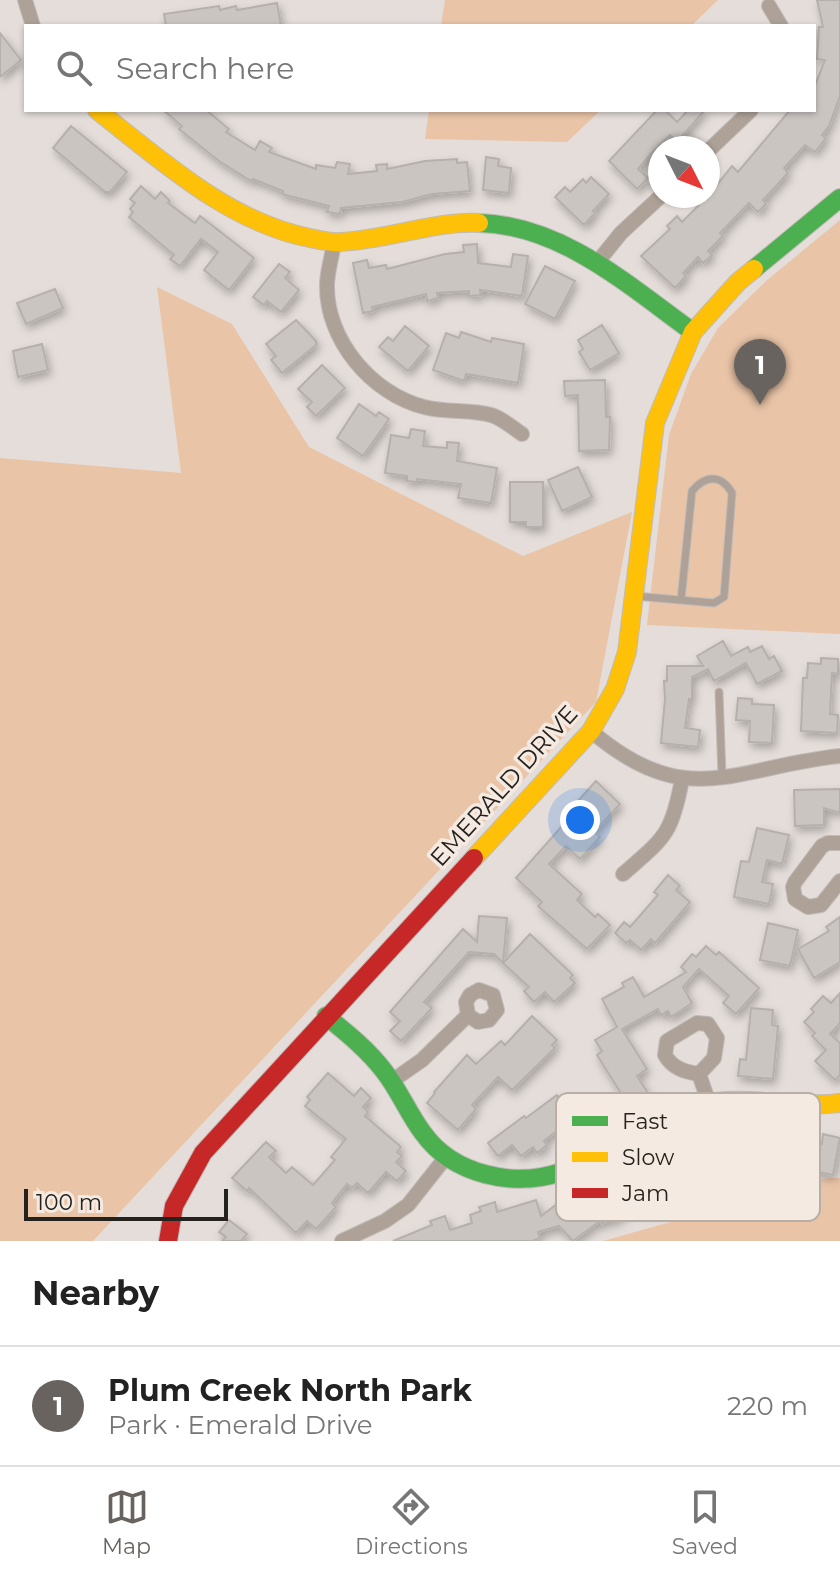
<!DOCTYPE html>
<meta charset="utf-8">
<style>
:root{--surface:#fff;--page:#f2f2f2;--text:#222;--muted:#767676;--line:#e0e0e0;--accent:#68635f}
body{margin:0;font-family:Montserrat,sans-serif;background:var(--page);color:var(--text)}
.compass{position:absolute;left:648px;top:136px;width:72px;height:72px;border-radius:50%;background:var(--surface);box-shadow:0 2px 6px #0004;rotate:132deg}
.scale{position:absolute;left:24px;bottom:20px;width:204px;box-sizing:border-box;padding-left:8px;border:4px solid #25211d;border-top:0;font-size:22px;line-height:28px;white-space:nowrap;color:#25211d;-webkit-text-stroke:6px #f5eae1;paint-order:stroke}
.you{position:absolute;left:580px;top:820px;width:28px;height:28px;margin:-20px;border:6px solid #fff;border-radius:50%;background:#1a73e8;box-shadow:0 0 0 12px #1a73e833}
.badge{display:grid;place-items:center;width:52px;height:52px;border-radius:50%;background:var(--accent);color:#fff;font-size:26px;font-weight:700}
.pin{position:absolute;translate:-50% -66px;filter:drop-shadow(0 2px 4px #0008)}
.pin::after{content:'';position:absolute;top:42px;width:28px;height:24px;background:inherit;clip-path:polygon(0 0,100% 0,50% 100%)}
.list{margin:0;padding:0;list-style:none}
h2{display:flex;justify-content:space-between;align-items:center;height:104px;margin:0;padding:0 32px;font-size:34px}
h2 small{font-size:26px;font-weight:400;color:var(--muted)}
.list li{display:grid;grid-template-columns:52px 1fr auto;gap:24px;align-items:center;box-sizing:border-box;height:120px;padding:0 32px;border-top:2px solid var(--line)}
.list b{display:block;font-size:30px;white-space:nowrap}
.list p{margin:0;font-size:26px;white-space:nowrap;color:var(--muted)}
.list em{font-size:26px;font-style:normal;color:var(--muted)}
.icon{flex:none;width:44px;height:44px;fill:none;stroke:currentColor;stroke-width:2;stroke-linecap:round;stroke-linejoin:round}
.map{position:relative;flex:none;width:840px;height:1241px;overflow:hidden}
.search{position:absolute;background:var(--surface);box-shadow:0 2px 6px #0004;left:24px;right:24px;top:24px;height:88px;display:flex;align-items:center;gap:20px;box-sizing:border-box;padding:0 28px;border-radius:0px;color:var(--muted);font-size:30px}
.sheet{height:224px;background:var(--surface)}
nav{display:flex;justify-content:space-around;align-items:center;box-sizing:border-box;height:112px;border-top:2px solid var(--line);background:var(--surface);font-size:22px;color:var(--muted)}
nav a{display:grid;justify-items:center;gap:4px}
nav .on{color:var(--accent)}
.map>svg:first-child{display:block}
</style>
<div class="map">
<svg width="840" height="1241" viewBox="0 0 840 1241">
<defs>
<filter id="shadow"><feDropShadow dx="2.5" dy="4.5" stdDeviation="4" flood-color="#0004"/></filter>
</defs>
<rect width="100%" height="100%" fill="#e4ddd9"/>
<path fill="#e9c4a7" d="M 445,0 L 718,0 L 691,26 L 441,26 Z
M 429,110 L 601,110 L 567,142 L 425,139 Z
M 840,220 L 840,634 L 647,625 L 669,435 L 691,374 L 718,328 L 766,281 Z
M 157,287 L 232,324 L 309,447 L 523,556 L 632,512 L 596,702 L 93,1241 L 0,1241 L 0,458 L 181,473 Z
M 827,1178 L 840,1178 L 840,1241 L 603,1241 Z"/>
<path fill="#cac5c1" stroke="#b5b0ad" stroke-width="2" filter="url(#shadow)" d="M 817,0 L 840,0 L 840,96 L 829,126 L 822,135 L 826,138 L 815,152 L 805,145 L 784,168 L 788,173 L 763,200 L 766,204 L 758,212 L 749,203 L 720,233 L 723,236 L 708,251 L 712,255 L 703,263 L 698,257 L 683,273 L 686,276 L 675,288 L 641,256 L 670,229 L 667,226 L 677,216 L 682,222 L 699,205 L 698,204 L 708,196 L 732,166 L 738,172 L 790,110 L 814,110 L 814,88 L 825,60 L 817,59 L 819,27 L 823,27 Z
M 277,3 L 281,26 L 166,26 L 164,14 L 219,6 L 220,10 L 236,6 L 237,10 Z
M 0,33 L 21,60 L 0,77 Z
M 163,110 L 206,110 L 229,129 L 226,132 L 255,150 L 260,141 L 272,148 L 269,152 L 316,169 L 316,165 L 335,168 L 337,162 L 350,164 L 348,174 L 377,171 L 376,165 L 387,164 L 387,169 L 425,161 L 457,159 L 457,163 L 467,162 L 470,191 L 432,194 L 402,202 L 341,208 L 340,214 L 327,212 L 329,206 L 282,194 L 283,191 L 253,179 L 251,181 L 219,161 L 179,129 L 182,126 Z
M 657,110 L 665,110 L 677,122 L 688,110 L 705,110 L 677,142 L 670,135 L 649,156 L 638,169 L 648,178 L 637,189 L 609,161 Z
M 71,126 L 127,172 L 110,192 L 105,192 L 53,148 Z
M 486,157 L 499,159 L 498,166 L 511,168 L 509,193 L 483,190 Z
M 591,177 L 609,194 L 593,211 L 595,213 L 584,225 L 555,197 L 565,187 L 570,192 L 583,179 L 586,183 Z
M 141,186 L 155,199 L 161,192 L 170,201 L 168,203 L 195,223 L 200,216 L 254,258 L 229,290 L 204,270 L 218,252 L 201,239 L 180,266 L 170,259 L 174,255 L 129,217 L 133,212 L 130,209 L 135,203 L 130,199 Z
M 477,244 L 478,263 L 511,267 L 513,254 L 528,256 L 522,296 L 480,290 L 481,295 L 469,296 L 469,291 L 437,293 L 438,298 L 427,301 L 426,294 L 372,307 L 373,311 L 363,313 L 353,263 L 367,260 L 369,268 L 386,265 L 387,269 L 445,254 L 464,252 L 463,245 Z
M 279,264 L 290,272 L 285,278 L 299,290 L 281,312 L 267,301 L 264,305 L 253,297 Z
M 545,266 L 575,281 L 555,319 L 525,304 Z
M 55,289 L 63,308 L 26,324 L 17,303 Z
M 296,320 L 316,341 L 316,345 L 282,373 L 271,360 L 276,356 L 266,344 Z
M 602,325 L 619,353 L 590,370 L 579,352 L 583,349 L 578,340 Z
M 405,326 L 429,346 L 408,371 L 379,347 L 388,337 L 393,341 Z
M 461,332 L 491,342 L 492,338 L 524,344 L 518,383 L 466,374 L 464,381 L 433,370 L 446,333 L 459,338 Z
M 42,344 L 48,370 L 18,377 L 13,351 Z
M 322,365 L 345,388 L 316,416 L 307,407 L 312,402 L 298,389 Z
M 605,380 L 606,417 L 610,417 L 609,450 L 579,451 L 578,395 L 565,396 L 564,381 Z
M 359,404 L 376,416 L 379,412 L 389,419 L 363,456 L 337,438 Z
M 411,429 L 425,431 L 423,446 L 447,448 L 447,442 L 459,443 L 457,461 L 497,468 L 491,503 L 458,498 L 461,484 L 417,479 L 417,482 L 407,481 L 407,476 L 385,473 L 391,435 L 409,438 Z
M 578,467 L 592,497 L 562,511 L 548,480 Z
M 510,482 L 543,482 L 543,527 L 526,527 L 526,522 L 510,522 Z
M 723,641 L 731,656 L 748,647 L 750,652 L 762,646 L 769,659 L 774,656 L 782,671 L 757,684 L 746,663 L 714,681 L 708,669 L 692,677 L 692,699 L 689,699 L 685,728 L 700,730 L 698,747 L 661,743 L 665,699 L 664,681 L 667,681 L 667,666 L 703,666 L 697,656 Z
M 821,658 L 838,659 L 838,674 L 832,673 L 830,714 L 838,715 L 837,733 L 801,731 L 803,678 L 807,678 L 808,663 L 821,664 Z
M 738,698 L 752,699 L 752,704 L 774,705 L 772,743 L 749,742 L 750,721 L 736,720 Z
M 596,781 L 620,804 L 594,832 L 600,837 L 580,859 L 566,846 L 549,864 L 582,894 L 577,900 L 595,917 L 598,914 L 610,925 L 587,949 L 538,906 L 542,902 L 516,878 L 579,807 L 575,804 Z
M 840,789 L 840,813 L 824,808 L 824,825 L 795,826 L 794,790 Z
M 757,828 L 789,835 L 782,864 L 767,860 L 762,882 L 773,884 L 769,904 L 734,897 L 741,861 L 749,862 Z
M 668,875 L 680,886 L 676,890 L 690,902 L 655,943 L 651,939 L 641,950 L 630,940 L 626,943 L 615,933 L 624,922 L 630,927 L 658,895 L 654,892 Z
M 479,916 L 507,918 L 503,963 L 494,954 L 469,952 L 424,1002 L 432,1008 L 401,1041 L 390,1031 L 400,1021 L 390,1012 L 463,929 L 477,942 Z
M 840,917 L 840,962 L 814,978 L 798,949 L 829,931 L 826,927 Z
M 768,923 L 798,930 L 790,966 L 760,960 Z
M 530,934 L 573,975 L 570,978 L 575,983 L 554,1002 L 545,992 L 534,1002 L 524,991 L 529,987 L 503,963 Z
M 706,946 L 716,955 L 719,952 L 759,988 L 736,1014 L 723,1003 L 729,996 L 699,969 L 683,987 L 692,1003 L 671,1017 L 668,1011 L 661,1015 L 658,1009 L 622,1029 L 647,1069 L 637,1076 L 648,1093 L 629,1106 L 597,1055 L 602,1051 L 595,1040 L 617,1027 L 602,999 L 624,987 L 622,983 L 633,977 L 644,997 L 686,972 L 681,967 L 692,954 L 696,957 Z
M 840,993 L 840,1023 L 830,1034 L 840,1043 L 840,1075 L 835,1080 L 815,1061 L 826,1050 L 812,1036 L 815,1033 L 804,1022 L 814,1012 L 811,1009 L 823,996 L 831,1003 Z
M 751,1008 L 773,1010 L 772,1025 L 778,1026 L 773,1079 L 738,1076 L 740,1059 L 746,1060 Z
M 532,1016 L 557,1040 L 552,1045 L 555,1048 L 512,1090 L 498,1077 L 472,1105 L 476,1109 L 458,1130 L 427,1103 L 435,1093 L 434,1092 L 467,1055 L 476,1064 L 501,1041 L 505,1045 Z
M 328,1073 L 354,1096 L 361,1088 L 371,1098 L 363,1107 L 368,1112 L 365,1116 L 401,1147 L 397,1152 L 402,1156 L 396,1162 L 406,1171 L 397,1181 L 386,1172 L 368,1193 L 357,1183 L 352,1188 L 347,1184 L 332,1203 L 336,1207 L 316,1229 L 307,1221 L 296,1233 L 249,1188 L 247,1191 L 232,1178 L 266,1142 L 276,1151 L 269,1157 L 286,1173 L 292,1167 L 313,1185 L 335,1160 L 331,1157 L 346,1139 L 305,1106 L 310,1100 L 307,1097 Z
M 557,1095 L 585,1132 L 573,1141 L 562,1127 L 544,1141 L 547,1145 L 537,1153 L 533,1147 L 521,1156 L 512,1145 L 498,1156 L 488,1143 L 524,1116 L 526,1118 Z
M 768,1128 L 782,1131 L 781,1135 L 822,1144 L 823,1134 L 840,1138 L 833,1175 L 773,1163 L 717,1198 L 713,1192 L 698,1201 L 680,1171 L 659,1184 L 669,1199 L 652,1211 L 649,1206 L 641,1211 L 637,1206 L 613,1221 L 611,1218 L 602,1224 L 600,1221 L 573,1241 L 559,1226 L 538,1232 L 540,1238 L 532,1241 L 393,1241 L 432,1225 L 430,1221 L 445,1216 L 450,1230 L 472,1223 L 470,1215 L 481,1211 L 479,1207 L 495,1202 L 497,1212 L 536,1200 L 541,1216 L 573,1192 L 575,1195 L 610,1172 L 614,1179 L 679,1138 L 700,1172 L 745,1141 L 760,1164 Z
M 229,1220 L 247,1234 L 241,1241 L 222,1241 L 226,1237 L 219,1232 Z"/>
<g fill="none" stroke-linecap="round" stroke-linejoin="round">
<g stroke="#c1bbb8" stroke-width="9">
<path id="lane" d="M 635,596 L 714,603 L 724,597 L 732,493 C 721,474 706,475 692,491 L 681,600
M 719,692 L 722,776"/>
</g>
<g stroke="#c1bbb8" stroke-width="16">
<path id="street" d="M 25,0 L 33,26
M 769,6 L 781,26
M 708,151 L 751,110
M 334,243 C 332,257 327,272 327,285 C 326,340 372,394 424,407 C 446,413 470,409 491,415 C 502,418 513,428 522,434
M 596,264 L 621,233 L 661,196
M 591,731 C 687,813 734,767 840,756
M 840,843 L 828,843 L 822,846 L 795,882 L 793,887 L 795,899 L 808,907 L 821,905 L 840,881
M 623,874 C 664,838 672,835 682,779
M 699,1074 C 685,1072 672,1068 665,1055 L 667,1041 L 697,1023 L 708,1024 L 717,1038 L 714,1058 L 699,1074 L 709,1103
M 392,1081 L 422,1060 L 468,1015 L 478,1022 L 489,1020 L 497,1010 L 493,995 L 479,990 L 470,995 L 466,1002 L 468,1015
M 342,1241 L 385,1221 L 408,1205 L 446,1157"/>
</g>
<g stroke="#c1bbb8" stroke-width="20">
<path id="fast" d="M 479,223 C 562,225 629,286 693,332
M 754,269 L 840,198
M 326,1016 C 347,1033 368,1050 384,1071 C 399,1090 408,1113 423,1133 C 453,1175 514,1188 561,1172 C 581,1166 598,1153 615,1142 C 641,1126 668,1112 698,1105"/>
</g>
<g stroke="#c1bbb8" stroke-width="20">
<path id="slow" d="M 97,110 C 161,160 228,222 310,238 C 320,240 330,243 340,242 C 387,240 432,221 479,223
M 474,858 L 591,731 L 615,689 L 627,652 L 655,423 L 693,332 L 738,282 L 754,269
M 698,1105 C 745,1094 793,1109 840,1103"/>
</g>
<g stroke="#c1bbb8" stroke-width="20">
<path id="jam" d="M 168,1241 L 174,1206 L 203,1153 L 474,858"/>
</g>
<use href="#lane" stroke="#aea298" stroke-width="7"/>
<use href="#street" stroke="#aea298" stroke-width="14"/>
<use href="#fast" stroke="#4caf50" stroke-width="18"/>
<use href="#slow" stroke="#ffc107" stroke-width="18"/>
<use href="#jam" stroke="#c62828" stroke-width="18"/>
</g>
<g text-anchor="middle" stroke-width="7" stroke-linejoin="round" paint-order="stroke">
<g font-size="24" fill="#25211d" stroke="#f5eae1">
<text transform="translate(504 786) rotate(-48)" y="8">EMERALD DRIVE</text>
</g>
</g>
<rect x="556" y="1093" width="264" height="128" rx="12" fill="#f5eae1" stroke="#b7aea6" stroke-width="2"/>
<rect x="572" y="1116" width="36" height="10" fill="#4caf50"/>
<rect x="572" y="1152" width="36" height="10" fill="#ffc107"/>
<rect x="572" y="1188" width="36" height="10" fill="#c62828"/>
<g font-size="22" fill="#25211d">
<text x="622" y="1129">Fast</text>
<text x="622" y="1165">Slow</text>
<text x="622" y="1201">Jam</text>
</g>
</svg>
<svg class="compass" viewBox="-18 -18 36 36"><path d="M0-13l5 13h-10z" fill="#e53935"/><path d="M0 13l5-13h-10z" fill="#767676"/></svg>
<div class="scale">100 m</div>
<div class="you"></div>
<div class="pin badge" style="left:760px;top:405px">1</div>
<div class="search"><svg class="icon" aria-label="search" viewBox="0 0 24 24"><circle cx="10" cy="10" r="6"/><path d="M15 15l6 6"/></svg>Search here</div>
</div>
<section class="sheet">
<h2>Nearby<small></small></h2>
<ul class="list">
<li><span class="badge">1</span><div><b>Plum Creek North Park</b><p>Park · Emerald Drive</p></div><em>220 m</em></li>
</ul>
</section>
<nav>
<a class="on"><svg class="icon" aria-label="map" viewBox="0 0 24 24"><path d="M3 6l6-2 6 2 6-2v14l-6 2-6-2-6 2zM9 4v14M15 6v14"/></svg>Map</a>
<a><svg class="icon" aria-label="directions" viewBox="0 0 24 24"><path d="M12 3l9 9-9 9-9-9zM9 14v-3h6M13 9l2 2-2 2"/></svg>Directions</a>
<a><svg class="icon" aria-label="saved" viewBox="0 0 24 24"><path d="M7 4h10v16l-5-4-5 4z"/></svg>Saved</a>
</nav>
